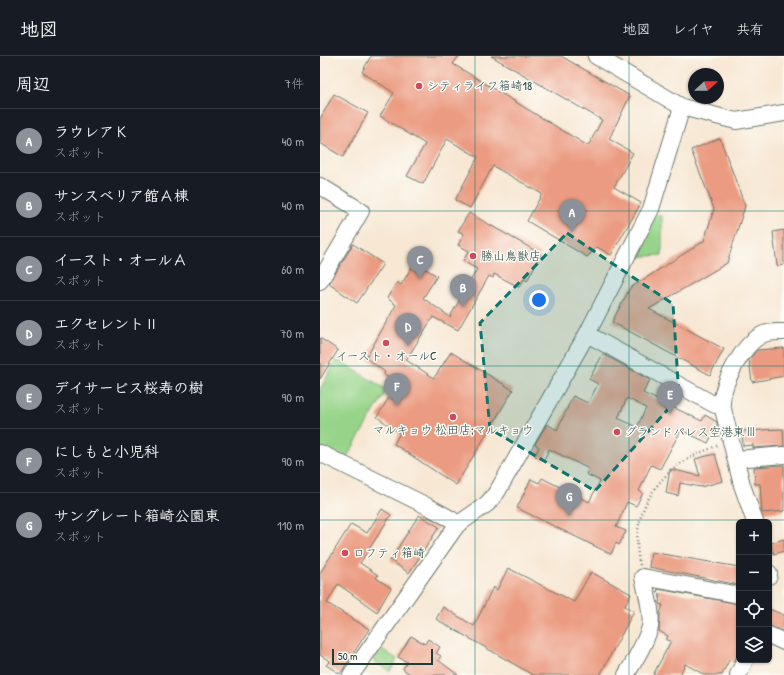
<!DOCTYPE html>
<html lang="ja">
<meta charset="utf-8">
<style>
:root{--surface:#171b24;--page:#242831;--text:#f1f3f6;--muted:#9ea1a6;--line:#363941;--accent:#8c9099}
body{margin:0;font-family:"Patrick Hand","Klee One",sans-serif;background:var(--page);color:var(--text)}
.controls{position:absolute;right:12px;bottom:12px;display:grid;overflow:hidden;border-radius:6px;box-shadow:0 1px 3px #0004}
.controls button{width:36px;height:36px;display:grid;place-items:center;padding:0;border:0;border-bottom:1px solid var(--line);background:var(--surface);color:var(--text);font:20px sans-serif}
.compass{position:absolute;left:368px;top:12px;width:36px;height:36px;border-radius:50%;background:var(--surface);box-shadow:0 1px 3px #0004;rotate:69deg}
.scale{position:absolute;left:12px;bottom:10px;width:101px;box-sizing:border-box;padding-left:4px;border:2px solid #1f3d34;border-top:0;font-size:11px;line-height:14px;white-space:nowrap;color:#1f3d34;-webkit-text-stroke:3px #fdfcf7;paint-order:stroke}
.you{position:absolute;left:219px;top:244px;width:14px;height:14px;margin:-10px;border:3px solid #fff;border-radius:50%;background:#1a73e8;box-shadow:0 0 0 6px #1a73e833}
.badge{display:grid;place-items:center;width:26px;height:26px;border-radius:50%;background:var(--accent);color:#fff;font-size:13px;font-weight:700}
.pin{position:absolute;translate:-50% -33px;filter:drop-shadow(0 1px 2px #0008)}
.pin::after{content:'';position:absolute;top:21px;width:14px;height:12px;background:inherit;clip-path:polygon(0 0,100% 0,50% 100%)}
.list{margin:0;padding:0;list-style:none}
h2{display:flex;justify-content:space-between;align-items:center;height:52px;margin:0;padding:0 16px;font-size:17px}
h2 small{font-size:13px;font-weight:400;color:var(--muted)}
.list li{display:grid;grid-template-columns:26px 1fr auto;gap:12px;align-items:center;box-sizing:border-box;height:64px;padding:0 16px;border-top:1px solid var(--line)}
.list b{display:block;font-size:15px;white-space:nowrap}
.list p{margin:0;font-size:13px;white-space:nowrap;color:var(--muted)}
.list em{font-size:13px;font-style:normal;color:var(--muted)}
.icon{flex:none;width:22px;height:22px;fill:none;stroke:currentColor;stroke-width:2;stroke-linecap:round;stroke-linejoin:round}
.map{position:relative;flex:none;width:464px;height:619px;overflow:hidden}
header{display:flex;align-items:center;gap:24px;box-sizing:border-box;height:56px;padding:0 20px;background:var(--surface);border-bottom:1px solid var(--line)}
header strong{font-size:19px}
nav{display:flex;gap:22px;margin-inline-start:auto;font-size:14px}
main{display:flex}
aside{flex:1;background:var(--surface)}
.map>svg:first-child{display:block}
</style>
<header>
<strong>地図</strong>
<nav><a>地図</a><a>レイヤ</a><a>共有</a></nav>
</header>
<main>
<aside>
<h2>周辺<small>7件</small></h2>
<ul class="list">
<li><span class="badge">A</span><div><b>ラウレアＫ</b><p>スポット</p></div><em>40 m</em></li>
<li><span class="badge">B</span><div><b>サンスベリア館Ａ棟</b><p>スポット</p></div><em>40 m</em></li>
<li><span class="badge">C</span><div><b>イースト・オールＡ</b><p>スポット</p></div><em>60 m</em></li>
<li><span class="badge">D</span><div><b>エクセレントⅡ</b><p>スポット</p></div><em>70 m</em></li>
<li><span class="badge">E</span><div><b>デイサービス桜寿の樹</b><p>スポット</p></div><em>90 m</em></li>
<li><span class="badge">F</span><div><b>にしもと小児科</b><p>スポット</p></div><em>90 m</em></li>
<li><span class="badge">G</span><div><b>サングレート箱崎公園東</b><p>スポット</p></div><em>110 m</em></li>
</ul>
</aside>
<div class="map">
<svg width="464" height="619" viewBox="0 0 464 619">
<rect width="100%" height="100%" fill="#fdfcf7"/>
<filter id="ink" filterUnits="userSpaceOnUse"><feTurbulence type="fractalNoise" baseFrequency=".025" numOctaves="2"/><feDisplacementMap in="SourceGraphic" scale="8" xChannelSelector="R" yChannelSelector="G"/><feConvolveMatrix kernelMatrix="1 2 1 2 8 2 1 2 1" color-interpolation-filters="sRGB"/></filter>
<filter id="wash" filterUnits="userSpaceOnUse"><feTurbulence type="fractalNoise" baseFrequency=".012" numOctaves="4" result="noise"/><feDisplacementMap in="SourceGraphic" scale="16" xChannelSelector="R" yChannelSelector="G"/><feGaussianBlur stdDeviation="0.9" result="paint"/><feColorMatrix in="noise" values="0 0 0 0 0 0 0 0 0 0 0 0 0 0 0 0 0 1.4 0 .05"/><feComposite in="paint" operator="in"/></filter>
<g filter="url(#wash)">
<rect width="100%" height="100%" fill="#f7e7d3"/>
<path fill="#97d489" stroke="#5b885e" d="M 335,159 L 342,160 L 342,199 L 314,201 Z
M 17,303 L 67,334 L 25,404 L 0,391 L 0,333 Z
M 60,592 L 77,603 L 70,616 L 53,604 Z"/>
<g id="blocks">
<path fill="#eb9b81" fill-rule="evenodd" d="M 51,0 L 139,0 L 133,8 L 268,90 L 282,64 L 171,0 L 241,0 L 310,40 L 289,83 L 313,97 L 294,131 L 321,147 L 291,199 L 277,191 L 267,201 L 207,165 L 222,138 L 173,110 L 150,152 L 135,144 L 158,101 L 127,83 L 103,128 L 87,120 L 105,88 L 60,60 L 74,37 L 42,16 Z
M 14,38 L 48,57 L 23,101 L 0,87 L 0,63 Z
M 400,82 L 425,150 L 407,207 L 329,253 L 404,293 L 390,319 L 292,266 L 310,232 L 384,185 L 394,153 L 371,94 Z
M 149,157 L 221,198 L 207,225 L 204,223 L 199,231 L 174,218 L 173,222 L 169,220 L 138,274 L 113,261 L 86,304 L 114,322 L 131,296 L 193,334 L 136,429 L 74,388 L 80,377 L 57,361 L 76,330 L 64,318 L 65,316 L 46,302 L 76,249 L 67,242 L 77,226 L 81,229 L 95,206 L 117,220 L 103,242 L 130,261 L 157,213 L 143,205 L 149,195 L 138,189 L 144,178 L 138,175 Z
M 464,174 L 464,209 L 457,210 L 453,176 Z
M 33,188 L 63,208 L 37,247 L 9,228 Z
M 0,282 L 18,294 L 0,323 Z
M 464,292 L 464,320 L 432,326 L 429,304 L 437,294 Z
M 283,298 L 330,324 L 323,337 L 382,365 L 385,359 L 397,366 L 397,369 L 388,387 L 361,374 L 340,413 L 331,409 L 319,435 L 323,437 L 316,450 L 307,446 L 296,471 L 306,475 L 299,489 L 296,487 L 291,498 L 197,452 L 211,423 L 219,427 L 222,422 L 269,446 L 280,425 L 266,418 L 269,413 L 229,393 L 224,404 L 215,400 L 219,391 L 215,388 L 227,368 L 237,374 L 253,340 L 268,347 L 278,328 L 269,323 ZM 307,342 L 326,352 L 317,371 L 298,362 Z
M 463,373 L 464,390 L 433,392 L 433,389 L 423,390 L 422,375 Z
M 395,398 L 403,425 L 381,431 L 360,427 L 358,440 L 346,437 L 350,413 L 380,420 L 375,403 Z
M 464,409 L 464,455 L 442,457 L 440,428 L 435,428 L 434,411 Z
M 62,453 L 71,459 L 40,507 L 58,519 L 56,522 L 71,532 L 57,556 L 18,528 L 7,547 L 49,573 L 20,618 L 6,609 L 10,605 L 0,599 L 0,517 L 31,468 L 47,477 Z
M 99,459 L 119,471 L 89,517 L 70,504 Z
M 464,483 L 464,495 L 454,498 L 451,487 Z
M 331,496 L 419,511 L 419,529 L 329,511 Z
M 188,512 L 254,546 L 271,516 L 311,538 L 305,550 L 314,555 L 280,619 L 213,619 L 116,563 L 123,551 L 154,570 L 173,531 L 177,534 Z
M 338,533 L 419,548 L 419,597 L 414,605 L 409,604 L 402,619 L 385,619 L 365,608 L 360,619 L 333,619 L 351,585 L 346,584 L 348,580 L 339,575 L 340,557 L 343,549 L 339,548 L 340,538 L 337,537 Z
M 449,553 L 464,559 L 464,576 L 449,570 Z
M 91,580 L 105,588 L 108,583 L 120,591 L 116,597 L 121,600 L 118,604 L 138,619 L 91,619 L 83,613 L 87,606 L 78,601 Z"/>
</g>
</g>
<g filter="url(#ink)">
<use href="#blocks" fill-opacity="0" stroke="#6b786c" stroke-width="1"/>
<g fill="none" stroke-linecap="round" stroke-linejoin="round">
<g stroke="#6b786c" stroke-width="18">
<path id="minor" d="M 276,0 L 362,51 L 416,65 L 464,57
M 0,130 L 41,155 L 0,225
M 267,278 L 395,349 L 402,349
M 0,397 L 109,451 L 131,463 L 137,469
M 416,403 L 464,399
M 435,466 L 422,429 L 402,349 C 401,329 422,290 440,280 C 447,275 456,276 464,276
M 449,517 L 449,520
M 449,579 L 464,586
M 31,619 L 137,469 L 167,448 L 177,436 L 267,278 L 331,153 L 362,51
M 306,619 C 315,604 325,588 330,571 C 333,556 326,536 323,521 L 419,539
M 418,619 L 425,604"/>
</g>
<path stroke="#6b786c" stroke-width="2.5" stroke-dasharray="1 3" stroke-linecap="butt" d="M 320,509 C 311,474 324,438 351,415 C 364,403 382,396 399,389"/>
<use href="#minor" stroke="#fff" stroke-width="16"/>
</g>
</g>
<path fill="#0f766e" fill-opacity="0.2" stroke="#0f766e" stroke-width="3" stroke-dasharray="8 5" stroke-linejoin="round" d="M 247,177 L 353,248 L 359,341 L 275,435 L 170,373 L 160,267 Z"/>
<path fill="none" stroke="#0f766e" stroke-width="1" stroke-opacity="0.55" d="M 155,0 L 155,619M 309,0 L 309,619M 0,155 L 464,155M 0,310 L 464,310M 0,464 L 464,464"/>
<g fill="#d1495b" stroke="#fdfcf7" stroke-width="1.5">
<circle cx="99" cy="30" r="4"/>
<circle cx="153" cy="200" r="4"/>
<circle cx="66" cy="287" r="4"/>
<circle cx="133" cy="361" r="4"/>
<circle cx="297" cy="376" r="4"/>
<circle cx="25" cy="497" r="4"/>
</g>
<g text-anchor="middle" stroke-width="3" stroke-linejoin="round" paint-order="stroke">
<g font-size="12" fill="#1f3d34" stroke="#fdfcf7" text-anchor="start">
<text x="107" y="34">シティライフ箱崎18</text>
<text x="161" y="204">勝山鳥獣店</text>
<text x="66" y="304" text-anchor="middle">イースト・オールC</text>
<text x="133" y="378" text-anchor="middle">マルキョウ 松田店;マルキョウ</text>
<text x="305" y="380">グランドパレス空港東Ⅲ</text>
<text x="33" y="501">ロフティ箱崎</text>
</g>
</g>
</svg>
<div class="controls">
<button>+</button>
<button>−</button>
<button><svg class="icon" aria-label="locate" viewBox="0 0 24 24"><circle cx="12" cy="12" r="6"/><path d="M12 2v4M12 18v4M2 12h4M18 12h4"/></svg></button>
<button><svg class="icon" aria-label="layers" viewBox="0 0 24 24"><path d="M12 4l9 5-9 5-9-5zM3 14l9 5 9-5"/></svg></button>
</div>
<svg class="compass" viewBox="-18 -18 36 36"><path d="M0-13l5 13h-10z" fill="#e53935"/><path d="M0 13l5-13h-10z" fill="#9ea1a6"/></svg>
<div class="scale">50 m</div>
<div class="you"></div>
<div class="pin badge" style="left:252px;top:176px">A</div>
<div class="pin badge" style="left:143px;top:251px">B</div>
<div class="pin badge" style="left:100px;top:223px">C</div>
<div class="pin badge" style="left:88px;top:290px">D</div>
<div class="pin badge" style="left:350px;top:358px">E</div>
<div class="pin badge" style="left:77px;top:350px">F</div>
<div class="pin badge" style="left:249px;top:460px">G</div>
</div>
</main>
